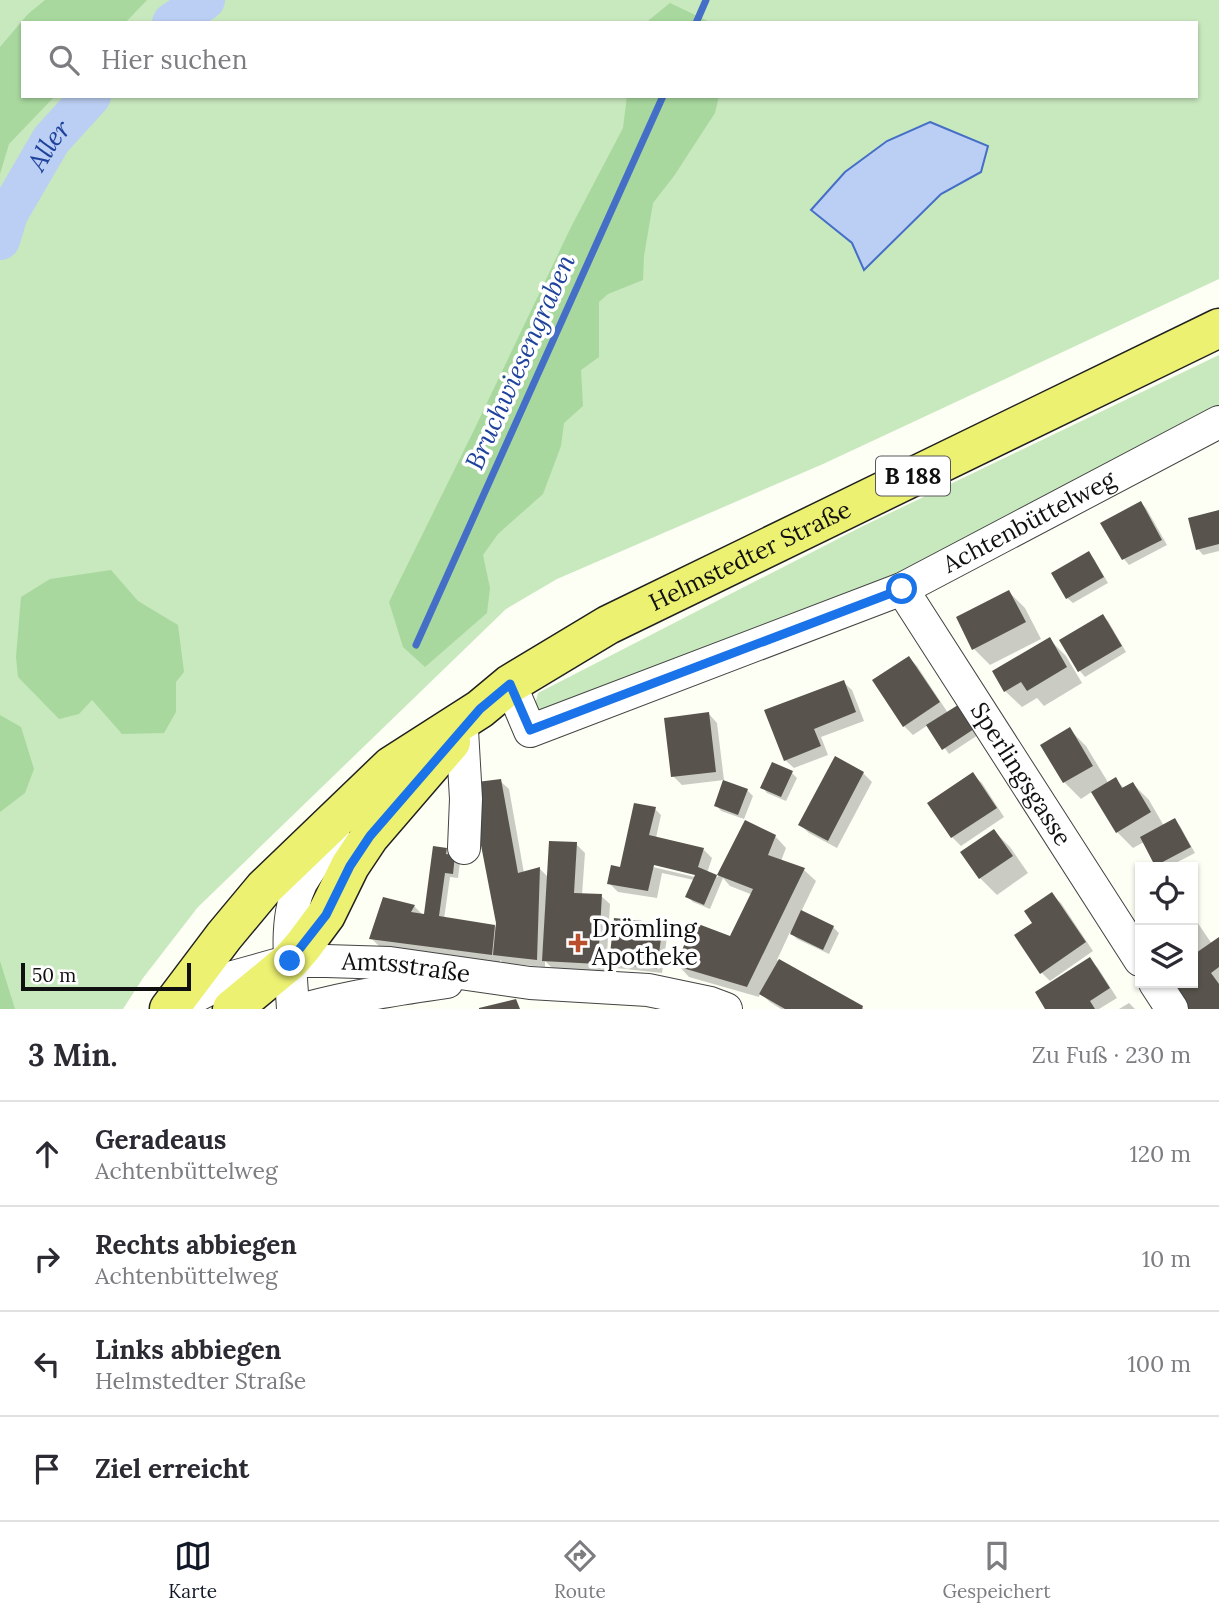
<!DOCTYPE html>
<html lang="de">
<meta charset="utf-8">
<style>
:root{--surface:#fff;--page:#f2f2f3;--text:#2b2b33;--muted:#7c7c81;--line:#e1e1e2;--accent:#111827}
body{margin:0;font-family:Lora,serif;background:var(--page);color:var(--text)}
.controls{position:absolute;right:21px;bottom:21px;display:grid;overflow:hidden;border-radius:0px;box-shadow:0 2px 5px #0004}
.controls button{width:63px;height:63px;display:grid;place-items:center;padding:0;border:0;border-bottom:2px solid var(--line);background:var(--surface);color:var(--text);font:35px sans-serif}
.scale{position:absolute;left:21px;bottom:18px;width:170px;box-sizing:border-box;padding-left:7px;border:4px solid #101010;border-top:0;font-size:19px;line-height:24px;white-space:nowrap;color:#101010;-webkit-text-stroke:5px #fff;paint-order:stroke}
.stop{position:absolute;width:21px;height:21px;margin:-16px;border:5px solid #1a73e8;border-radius:50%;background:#fff}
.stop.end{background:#1a73e8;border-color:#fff;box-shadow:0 2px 7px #0008}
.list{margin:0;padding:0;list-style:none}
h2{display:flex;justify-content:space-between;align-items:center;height:91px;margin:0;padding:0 28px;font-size:30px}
h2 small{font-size:23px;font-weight:400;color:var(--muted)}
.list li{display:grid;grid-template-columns:46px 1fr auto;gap:21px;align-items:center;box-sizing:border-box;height:105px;padding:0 28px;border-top:2px solid var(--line)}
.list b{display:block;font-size:26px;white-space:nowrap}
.list p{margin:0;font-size:23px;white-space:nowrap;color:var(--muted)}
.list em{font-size:23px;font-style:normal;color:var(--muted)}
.icon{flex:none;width:38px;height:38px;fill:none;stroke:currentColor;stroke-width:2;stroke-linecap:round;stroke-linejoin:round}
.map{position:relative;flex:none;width:1219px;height:1009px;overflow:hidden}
.search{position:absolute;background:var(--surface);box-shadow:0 2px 5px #0004;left:21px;right:21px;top:21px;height:77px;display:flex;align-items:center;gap:18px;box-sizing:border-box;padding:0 24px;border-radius:0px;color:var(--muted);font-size:26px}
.sheet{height:511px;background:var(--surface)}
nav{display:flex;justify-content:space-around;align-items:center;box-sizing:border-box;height:98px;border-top:2px solid var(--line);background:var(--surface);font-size:19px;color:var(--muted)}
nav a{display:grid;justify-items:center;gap:4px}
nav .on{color:var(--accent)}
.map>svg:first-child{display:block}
</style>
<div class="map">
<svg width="1219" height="1009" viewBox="0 0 1219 1009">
<rect width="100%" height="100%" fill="#fdfef4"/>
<path fill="#c8e8be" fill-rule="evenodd" d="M 0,0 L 1219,0 L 1219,279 L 823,464 L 557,579 L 506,609 L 198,907 L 143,978 L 123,1009 L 0,1009 ZM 23,23 L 1196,23 L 1196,96 L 23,96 Z
M 1219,355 L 1219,410 L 889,586 L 552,718 L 534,708 L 538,693 L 861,527 Z"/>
<path fill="#a8d89e" d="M 45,0 L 147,0 L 125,23 L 23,23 L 23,96 L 55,96 L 9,144 L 0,174 L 0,47 L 28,14 Z
M 670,3 L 712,23 L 648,23 L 649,20 Z
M 627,96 L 719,96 L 715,113 L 674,176 L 653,203 L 644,256 L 643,280 L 608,294 L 599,302 L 599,357 L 581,370 L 583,406 L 564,423 L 561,446 L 543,494 L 498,534 L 483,555 L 490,588 L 487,613 L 425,667 L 403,647 L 389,602 L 474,430 L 571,227 L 623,128 Z
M 111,570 L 138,601 L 178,625 L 184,672 L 176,682 L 176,712 L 164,733 L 122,734 L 92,700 L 79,714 L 59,719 L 18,677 L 16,657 L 21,597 L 50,579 Z
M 0,715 L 21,727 L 34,769 L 25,793 L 0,812 Z
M 0,961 L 15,1009 L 0,1009 Z"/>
<path fill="#bbcef3" stroke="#456fc7" stroke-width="2" d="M 930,122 L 988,146 L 981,172 L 941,194 L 864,270 L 852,243 L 811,210 L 845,172 L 887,141 Z"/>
<path fill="#0003" fill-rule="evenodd" d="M 1141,503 L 1146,508 L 1167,545 L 1129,565 L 1124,559 L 1102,523 Z
M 1219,512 L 1219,551 L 1203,555 L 1198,549 Z
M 1088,553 L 1094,559 L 1108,583 L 1073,603 L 1067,598 Z
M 1009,592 L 1025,608 L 1041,639 L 990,665 L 974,649 Z
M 1102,616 L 1108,621 L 1126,652 L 1085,677 L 1080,671 L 1061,641 Z
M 1049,639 L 1066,656 L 1082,683 L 1044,706 L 1037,698 L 1022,707 L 1005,691 Z
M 909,658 L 917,666 L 948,713 L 958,707 L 978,735 L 949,754 L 928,725 L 913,735 L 904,726 L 874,681 Z
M 843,682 L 852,690 L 864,721 L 821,737 L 828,755 L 794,768 L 785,760 Z
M 709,714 L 717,723 L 724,780 L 682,785 L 673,776 Z
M 1070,730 L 1086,746 L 1109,784 L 1116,780 L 1125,789 L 1133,784 L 1149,800 L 1164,826 L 1174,820 L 1180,826 L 1195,853 L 1168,867 L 1159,867 L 1144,842 L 1133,848 L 1117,832 L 1093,791 L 1081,799 L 1064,782 Z
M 792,773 L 797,778 L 786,801 L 767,793 L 762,787 Z
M 863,773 L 872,782 L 837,848 L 809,833 L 800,825 Z
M 973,775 L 982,783 L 1004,817 L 961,846 L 952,837 L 930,804 Z
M 500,781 L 509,789 L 524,873 L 540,869 L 549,878 L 576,844 L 585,853 L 582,895 L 601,896 L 610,904 L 606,972 L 553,969 L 545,961 L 545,967 L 504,963 L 500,960 L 500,963 L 380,947 L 371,938 L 384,899 L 414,906 L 426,918 L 446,850 L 460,862 L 458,878 L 450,877 L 444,919 L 498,927 Z
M 747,790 L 753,796 L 744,819 L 721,811 L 716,805 Z
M 655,809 L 661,815 L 656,838 L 704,850 L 712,858 L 707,873 L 718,877 L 745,823 L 775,836 L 786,848 L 781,861 L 804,870 L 816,881 L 801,912 L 833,927 L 839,933 L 829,954 L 797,939 L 790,932 L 777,960 L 864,1009 L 781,1009 L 770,1002 L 760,993 L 759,997 L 689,977 L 678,965 L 730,938 L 753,895 L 730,886 L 723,878 L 710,909 L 693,902 L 688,897 L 694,880 L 662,873 L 657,898 L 618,892 L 609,883 L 626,870 ZM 653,863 L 704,875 L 703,879 L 653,867 Z
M 994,831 L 1010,847 L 1028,873 L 997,895 L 980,878 L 963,852 Z
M 1052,895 L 1061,903 L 1093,951 L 1050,981 L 1041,972 L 1034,923 Z
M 1193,916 L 1212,944 L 1219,939 L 1219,1009 L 1191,1009 L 1173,983 L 1193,983 Z
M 662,925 L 668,930 L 662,973 L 616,968 L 611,962 Z
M 1090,960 L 1098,968 L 1117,998 L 1099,1009 L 1048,1009 Z
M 1129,1003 L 1135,1009 L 1119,1009 Z"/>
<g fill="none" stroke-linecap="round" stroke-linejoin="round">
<path stroke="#456fc7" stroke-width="7" d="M 696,23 L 706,0
M 416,645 L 663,96"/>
<g stroke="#bbcef3" stroke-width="40">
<path d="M 172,23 L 205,0"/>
<path id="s1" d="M 0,240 L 8,214 L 51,140 L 91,96"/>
</g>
</g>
<path fill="#58544d" d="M 1141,501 L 1162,540 L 1122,560 L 1100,523 Z
M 1219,510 L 1219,544 L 1196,550 L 1188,518 Z
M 1089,551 L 1104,577 L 1066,599 L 1051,573 Z
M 1009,590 L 1026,622 L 972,650 L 956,617 Z
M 1103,614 L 1122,646 L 1078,672 L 1059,640 Z
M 1050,637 L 1067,667 L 1027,691 L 1021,682 L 1004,692 L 992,671 Z
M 909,656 L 940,702 L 903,727 L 872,680 Z
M 844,680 L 856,712 L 814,729 L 821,746 L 784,761 L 764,710 Z
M 958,705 L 974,729 L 942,750 L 926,725 Z
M 709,712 L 716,772 L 671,777 L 664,718 Z
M 1070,727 L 1093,766 L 1063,783 L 1040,745 Z
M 835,756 L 864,772 L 828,841 L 798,825 Z
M 772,762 L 793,771 L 781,797 L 760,788 Z
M 973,772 L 997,808 L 951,838 L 927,803 Z
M 1116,777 L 1122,788 L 1133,782 L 1151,812 L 1116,833 L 1091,792 Z
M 501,779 L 518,873 L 540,867 L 537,960 L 493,955 L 496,923 L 469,783 Z
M 723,780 L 748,789 L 738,815 L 714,806 Z
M 634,803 L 656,807 L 649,835 L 704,848 L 698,867 L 717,875 L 704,905 L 685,897 L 695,875 L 654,865 L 648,891 L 607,884 L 611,865 L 620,867 Z
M 1175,818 L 1191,847 L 1155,866 L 1140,837 Z
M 745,820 L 776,835 L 768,855 L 805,868 L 747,987 L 676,966 L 693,922 L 730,936 L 753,889 L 717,875 Z
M 994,829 L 1013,856 L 979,879 L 960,852 Z
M 549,841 L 577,842 L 574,893 L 602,894 L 598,964 L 542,961 Z
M 433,846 L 447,848 L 446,854 L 455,855 L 453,874 L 445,873 L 439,916 L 495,925 L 492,955 L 369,939 L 383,897 L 415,905 L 411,912 L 424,914 Z
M 1052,892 L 1086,942 L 1040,974 L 1014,935 L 1032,923 L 1024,911 Z
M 801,910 L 834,926 L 823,950 L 790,934 Z
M 614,918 L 663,923 L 657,969 L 609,963 Z
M 1219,937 L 1219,967 L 1211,973 L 1219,984 L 1219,1009 L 1189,1009 L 1171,983 L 1193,983 L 1193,955 Z
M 1090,957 L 1110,988 L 1090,1001 L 1095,1009 L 1045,1009 L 1035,992 Z
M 779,959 L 863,1006 L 862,1009 L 785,1009 L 759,994 Z
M 516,999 L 520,1009 L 479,1009 L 479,1008 Z"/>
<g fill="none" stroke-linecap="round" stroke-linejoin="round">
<g stroke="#434343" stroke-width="34">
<g id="minor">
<path id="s2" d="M 902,589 L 1140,960"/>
<path id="s3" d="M 510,684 L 530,731 L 902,589 L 1219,422"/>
<path d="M 462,730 L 466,799 L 464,848"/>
<path d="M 1155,983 L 1172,1009"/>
<path id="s4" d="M 175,1009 L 186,1001 L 233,977 L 290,961 L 326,961 L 390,963 L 530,983 L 648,990 L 710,1003 L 726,1009"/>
<path d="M 293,1009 C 291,970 283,919 301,883 C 310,867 322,852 334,838"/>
<path d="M 304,1009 C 351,996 399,989 447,982"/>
</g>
</g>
<g stroke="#212121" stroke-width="41">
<g id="major">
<path id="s5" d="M 169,1009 L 224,936 L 264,888 L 391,766 L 480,709 L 510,684 L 608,625 L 1219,328"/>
<path d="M 232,1009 L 290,961 L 303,946 L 326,915 L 350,866 L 370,836 L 451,742"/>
</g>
</g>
<use href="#minor" stroke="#fff" stroke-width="32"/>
<use href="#major" stroke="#ecf171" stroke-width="38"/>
</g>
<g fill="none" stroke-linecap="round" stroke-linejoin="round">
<path stroke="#1a73e8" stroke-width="9" d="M 290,961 L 326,915 L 350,866 L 370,836 L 480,709 L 510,684 L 530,730 L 902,589"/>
</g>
<path fill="#ba4f2e" stroke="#fff" stroke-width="2.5" d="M574.5 932.5h7v7h7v7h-7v7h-7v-7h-7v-7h7z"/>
<g text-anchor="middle" stroke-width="7" stroke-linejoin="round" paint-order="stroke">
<rect fill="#fff" stroke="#585858" stroke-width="2" x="876" y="456.5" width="74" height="39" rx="5"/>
<g font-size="23" font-weight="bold" fill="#101010">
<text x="913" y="484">B 188</text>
</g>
<g font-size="24" fill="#101010" stroke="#fff">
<text dy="8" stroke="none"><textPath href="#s3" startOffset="593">Achtenbüttelweg</textPath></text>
<text dy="8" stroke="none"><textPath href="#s5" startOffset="747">Helmstedter Straße</textPath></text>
<text dy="8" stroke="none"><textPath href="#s2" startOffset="220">Sperlingsgasse</textPath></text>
<text dy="8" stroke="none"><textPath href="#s4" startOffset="242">Amtsstraße</textPath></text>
</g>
<g font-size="24" fill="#101010" stroke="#fff" text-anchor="start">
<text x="592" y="937">Drömling<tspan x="592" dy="28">Apotheke</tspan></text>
</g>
<g font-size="26" font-style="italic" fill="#1f429c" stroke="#fff">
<text dy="9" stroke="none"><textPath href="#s1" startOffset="107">Aller</textPath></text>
<text transform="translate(520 362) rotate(-66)" y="9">Bruchwiesengraben</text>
</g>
</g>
</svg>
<div class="controls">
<button><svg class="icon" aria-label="locate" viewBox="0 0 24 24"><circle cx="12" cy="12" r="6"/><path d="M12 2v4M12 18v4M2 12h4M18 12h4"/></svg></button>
<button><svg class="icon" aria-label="layers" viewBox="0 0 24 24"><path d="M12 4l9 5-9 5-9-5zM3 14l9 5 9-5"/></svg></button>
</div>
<div class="scale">50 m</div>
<div class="stop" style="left:902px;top:589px"></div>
<div class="stop end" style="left:290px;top:961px"></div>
<div class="search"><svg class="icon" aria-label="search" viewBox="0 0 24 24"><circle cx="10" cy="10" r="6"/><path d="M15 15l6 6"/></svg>Hier suchen</div>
</div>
<section class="sheet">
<h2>3 Min.<small>Zu Fuß · 230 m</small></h2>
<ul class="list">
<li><svg class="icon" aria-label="ahead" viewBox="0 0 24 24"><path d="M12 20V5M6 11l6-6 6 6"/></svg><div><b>Geradeaus</b><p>Achtenbüttelweg</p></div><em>120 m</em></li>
<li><svg class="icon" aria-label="right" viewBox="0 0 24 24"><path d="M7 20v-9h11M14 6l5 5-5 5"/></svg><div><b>Rechts abbiegen</b><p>Achtenbüttelweg</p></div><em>10 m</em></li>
<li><svg class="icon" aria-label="left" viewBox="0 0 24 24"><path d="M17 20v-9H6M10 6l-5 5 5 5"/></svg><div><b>Links abbiegen</b><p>Helmstedter Straße</p></div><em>100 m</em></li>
<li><svg class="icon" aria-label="arrive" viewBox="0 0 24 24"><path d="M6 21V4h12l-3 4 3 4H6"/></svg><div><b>Ziel erreicht</b></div></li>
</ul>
</section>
<nav>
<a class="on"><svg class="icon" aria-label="map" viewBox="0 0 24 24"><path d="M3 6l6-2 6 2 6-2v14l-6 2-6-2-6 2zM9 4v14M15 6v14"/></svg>Karte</a>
<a><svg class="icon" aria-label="directions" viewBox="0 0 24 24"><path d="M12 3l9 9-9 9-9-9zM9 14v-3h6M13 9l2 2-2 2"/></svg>Route</a>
<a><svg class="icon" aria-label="saved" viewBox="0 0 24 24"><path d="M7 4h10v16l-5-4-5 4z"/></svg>Gespeichert</a>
</nav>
